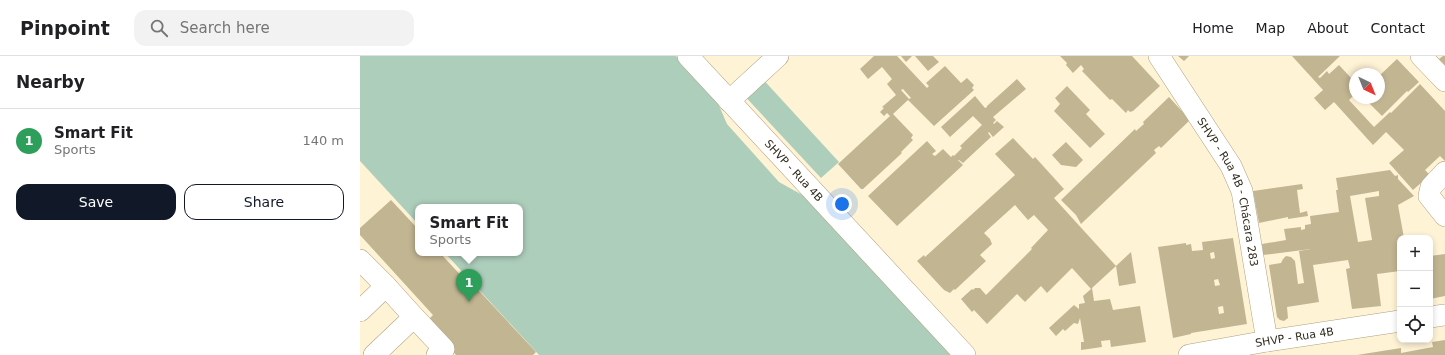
<!DOCTYPE html>
<meta charset="utf-8">
<style>
:root{--surface:#fff;--page:#f2f2f2;--text:#202124;--muted:#757577;--line:#e0e0e0;--accent:#111827}
body{margin:0;font-family:"DejaVu Sans",sans-serif;background:var(--page);color:var(--text)}
.controls{position:absolute;right:12px;bottom:12px;display:grid;overflow:hidden;border-radius:8px;box-shadow:0 2px 6px #0003}
.controls button{width:36px;height:36px;display:grid;place-items:center;padding:0;border:0;border-bottom:1px solid var(--line);background:var(--surface);color:var(--text);font:20px sans-serif}
.compass{position:absolute;left:989px;top:12px;width:36px;height:36px;border-radius:50%;background:var(--surface);box-shadow:0 2px 6px #0003;rotate:137deg}
.you{position:absolute;left:482px;top:148px;width:14px;height:14px;margin:-10px;border:3px solid #fff;border-radius:50%;background:#1a73e8;box-shadow:0 0 0 6px #1a73e833}
.badge{display:grid;place-items:center;width:26px;height:26px;border-radius:50%;background:var(--accent);color:#fff;font-size:13px;font-weight:700}
.pin{position:absolute;translate:-50% -33px;filter:drop-shadow(0 1px 2px #0008)}
.pin::after{content:'';position:absolute;top:21px;width:14px;height:12px;background:inherit;clip-path:polygon(0 0,100% 0,50% 100%)}
.popup{position:absolute;left:55px;top:148px;width:108px;height:52px;box-sizing:border-box;display:grid;place-content:center;border-radius:8px;background:var(--surface);filter:drop-shadow(0 1px 3px #0005);font-size:13px;white-space:nowrap;color:var(--muted)}
.popup b{font-size:15px;color:var(--text)}
.popup::after{content:'';position:absolute;left:50%;top:100%;margin-left:-8px;border:8px solid transparent;border-top-color:var(--surface)}
.list{margin:0;padding:0;list-style:none}
h2{display:flex;justify-content:space-between;align-items:center;height:52px;margin:0;padding:0 16px;font-size:17px}
h2 small{font-size:13px;font-weight:400;color:var(--muted)}
.list li{display:grid;grid-template-columns:26px 1fr auto;gap:12px;align-items:center;box-sizing:border-box;height:64px;padding:0 16px;border-top:1px solid var(--line)}
.list b{display:block;font-size:15px;white-space:nowrap}
.list p{margin:0;font-size:13px;white-space:nowrap;color:var(--muted)}
.list em{font-size:13px;font-style:normal;color:var(--muted)}
.actions{display:flex;gap:8px;padding:12px 16px}
.actions a{flex:1;padding:9px 0;border:1px solid var(--accent);border-radius:12px;text-align:center;font-size:14px;color:var(--accent)}
.actions .main{background:var(--accent);color:#fff}
.icon{flex:none;width:22px;height:22px;fill:none;stroke:currentColor;stroke-width:2;stroke-linecap:round;stroke-linejoin:round}
.map{position:relative;flex:none;width:1085px;height:299px;overflow:hidden}
header{display:flex;align-items:center;gap:24px;box-sizing:border-box;height:56px;padding:0 20px;background:var(--surface);border-bottom:1px solid var(--line)}
header strong{font-size:19px}
nav{display:flex;gap:22px;margin-inline-start:auto;font-size:14px}
.search{width:280px;height:36px;background:var(--page);display:flex;align-items:center;gap:10px;box-sizing:border-box;padding:0 14px;border-radius:12px;color:var(--muted);font-size:15px}
main{display:flex}
aside{flex:1;background:var(--surface)}
.map>svg:first-child{display:block}
</style>
<header>
<strong>Pinpoint</strong>
<div class="search"><svg class="icon" aria-label="search" viewBox="0 0 24 24"><circle cx="10" cy="10" r="6"/><path d="M15 15l6 6"/></svg>Search here</div>
<nav><a>Home</a><a>Map</a><a>About</a><a>Contact</a></nav>
</header>
<main>
<aside>
<h2>Nearby<small></small></h2>
<ul class="list">
<li><span class="badge" style="background:#2e9e5b">1</span><div><b>Smart Fit</b><p>Sports</p></div><em>140 m</em></li>
</ul>
<div class="actions"><a class="main">Save</a><a>Share</a></div>
</aside>
<div class="map">
<svg width="1085" height="299" viewBox="0 0 1085 299">
<rect width="100%" height="100%" fill="#fff3d6"/>
<path fill="#aecebc" d="M 0,0 L 316,0 L 357,45 L 367,68 L 419,126 L 446,141 L 595,299 L 179,299 L 85,197 L 160,197 L 160,151 L 58,151 L 58,168 L 0,105 Z
M 398,18 L 479,106 L 461,122 L 380,35 Z"/>
<path fill="#c2b592" fill-rule="evenodd" d="M 514,0 L 537,0 L 567,32 L 569,30 L 566,27 L 585,10 L 601,27 L 607,22 L 614,29 L 612,32 L 614,34 L 574,70 L 548,44 L 533,58 L 553,79 L 551,82 L 553,84 L 541,96 L 542,97 L 503,133 L 501,133 L 478,108 L 530,60 L 527,57 L 524,60 L 520,56 L 524,52 L 522,51 L 536,39 L 527,28 L 532,23 L 522,11 L 508,23 L 500,13 ZM 543,33 L 551,42 L 549,43 L 541,34 Z
M 541,0 L 552,0 L 546,6 Z
M 555,0 L 573,0 L 579,6 L 568,15 Z
M 700,0 L 772,0 L 800,30 L 773,55 L 770,56 L 768,54 L 766,57 L 752,43 L 750,44 L 722,15 L 724,13 L 721,9 L 713,17 L 706,9 L 707,7 Z
M 818,0 L 829,0 L 824,5 Z
M 932,0 L 980,0 L 958,21 L 960,22 L 967,15 L 969,18 L 979,9 L 992,23 L 995,20 L 995,38 L 989,44 L 1014,71 L 1030,56 L 1031,57 L 1060,28 L 1085,55 L 1085,105 L 1080,100 L 1065,114 L 1070,119 L 1053,134 L 1029,107 L 1044,94 L 1026,76 L 1013,89 L 974,46 L 965,54 L 954,42 L 963,34 Z
M 1083,0 L 1085,0 L 1085,9 L 1079,3 Z
M 1037,3 L 1059,26 L 1048,36 L 1047,35 L 1022,60 L 1004,42 L 1019,42 L 1019,20 Z
M 657,23 L 666,33 L 633,61 L 636,64 L 633,67 L 634,68 L 637,65 L 644,71 L 633,81 L 629,76 L 628,77 L 631,81 L 603,107 L 599,104 L 598,104 L 603,109 L 537,170 L 508,140 L 567,85 L 576,95 L 572,98 L 575,100 L 583,93 L 591,101 L 593,99 L 594,100 L 602,92 L 600,90 L 622,69 L 613,60 L 590,81 L 581,71 L 615,40 L 625,52 L 627,51 L 627,50 Z
M 707,30 L 730,54 L 726,58 L 745,78 L 730,92 L 694,55 L 700,48 L 695,42 Z
M 809,41 L 830,64 L 801,92 L 799,90 L 794,94 L 796,97 L 721,168 L 716,159 L 701,144 L 775,73 L 776,75 L 784,68 L 783,66 Z
M 653,82 L 673,103 L 675,101 L 704,133 L 694,142 L 756,210 L 771,196 L 776,227 L 759,230 L 756,210 L 732,232 L 734,245 L 750,243 L 753,254 L 780,250 L 786,286 L 751,291 L 750,284 L 741,285 L 742,291 L 721,294 L 721,286 L 724,286 L 720,262 L 718,268 L 714,267 L 705,275 L 703,273 L 696,280 L 689,272 L 714,249 L 719,253 L 719,248 L 725,247 L 723,240 L 731,233 L 712,212 L 687,237 L 681,230 L 665,246 L 657,238 L 627,268 L 614,254 L 612,256 L 601,243 L 612,233 L 613,234 L 615,232 L 620,232 L 626,239 L 672,193 L 671,192 L 688,174 L 674,159 L 668,164 L 655,149 L 624,177 L 630,183 L 632,188 L 620,199 L 626,205 L 595,234 L 594,233 L 590,237 L 584,234 L 557,205 L 564,199 L 565,201 L 655,119 L 635,98 Z
M 706,86 L 723,104 L 716,111 L 701,109 L 692,99 Z
M 1030,114 L 1035,120 L 1038,119 L 1038,123 L 1054,140 L 1038,149 L 1044,182 L 1040,182 L 1040,215 L 1017,218 L 1021,250 L 992,253 L 986,213 L 990,212 L 988,204 L 953,209 L 959,246 L 927,251 L 928,262 L 924,265 L 920,264 L 917,261 L 909,209 L 921,207 L 923,203 L 926,200 L 931,201 L 935,205 L 938,228 L 944,227 L 939,195 L 951,193 L 903,199 L 902,188 L 926,184 L 924,173 L 941,171 L 941,174 L 945,173 L 945,169 L 951,168 L 950,160 L 979,156 L 976,134 L 978,134 L 976,122 ZM 1019,135 L 1019,140 L 1005,142 L 1012,184 L 998,186 L 990,140 Z
M 942,128 L 943,133 L 937,134 L 940,157 L 947,155 L 948,160 L 928,163 L 928,161 L 899,167 L 893,135 Z
M 31,144 L 58,173 L 58,197 L 80,197 L 108,227 L 110,225 L 176,296 L 173,299 L 96,299 L 66,266 L 73,259 L 0,179 L 0,172 Z
M 873,182 L 887,268 L 831,277 L 831,278 L 813,282 L 798,191 L 826,187 L 826,189 L 831,188 L 832,195 L 843,194 L 842,186 ZM 854,196 L 855,202 L 851,203 L 850,197 ZM 858,223 L 860,229 L 855,230 L 854,224 ZM 863,250 L 864,257 L 859,258 L 858,251 Z
M 1085,198 L 1085,240 L 1070,243 L 1070,200 Z
M 1085,284 L 1085,299 L 997,299 L 1041,292 L 1041,297 L 1073,291 L 1072,286 Z"/>
<g fill="none" stroke-linecap="round" stroke-linejoin="round">
<g stroke="#afa17f" stroke-width="22">
<g id="minor">
<path id="s1" d="M 328,0 L 605,299"/>
<path id="s2" d="M 799,0 L 871,110 L 882,135 L 907,285"/>
<path d="M 1061,0 L 1085,25"/>
<path d="M 369,45 L 418,0"/>
<path d="M 1085,116 L 1071,131 L 1069,140 L 1085,160"/>
<path d="M 0,204 L 26,230 L 0,255"/>
<path d="M 26,230 L 54,261"/>
<path d="M 1070,261 L 1085,259"/>
<path d="M 14,299 L 54,261 L 84,293 L 77,299"/>
<path id="s3" d="M 829,299 L 907,285 L 1040,265"/>
</g>
</g>
<use href="#minor" stroke="#fff" stroke-width="21"/>
</g>
<g text-anchor="middle" stroke-width="3" stroke-linejoin="round" paint-order="stroke">
<g font-size="11" fill="#302b1d" stroke="#fff3d6">
<text dy="4" stroke="none"><textPath href="#s1" startOffset="156">SHVP - Rua 4B</textPath></text>
<text dy="4" stroke="none"><textPath href="#s2" startOffset="155">SHVP - Rua 4B - Chácara 283</textPath></text>
<text dy="4" stroke="none"><textPath href="#s3" startOffset="107">SHVP - Rua 4B</textPath></text>
</g>
</g>
</svg>
<div class="controls">
<button>+</button>
<button>−</button>
<button><svg class="icon" aria-label="locate" viewBox="0 0 24 24"><circle cx="12" cy="12" r="6"/><path d="M12 2v4M12 18v4M2 12h4M18 12h4"/></svg></button>
</div>
<svg class="compass" viewBox="-18 -18 36 36"><path d="M0-13l5 13h-10z" fill="#e53935"/><path d="M0 13l5-13h-10z" fill="#757577"/></svg>
<div class="you"></div>
<div class="pin badge" style="left:109px;top:246px;background:#2e9e5b">1</div>
<div class="popup"><b>Smart Fit</b>Sports</div>
</div>
</main>
